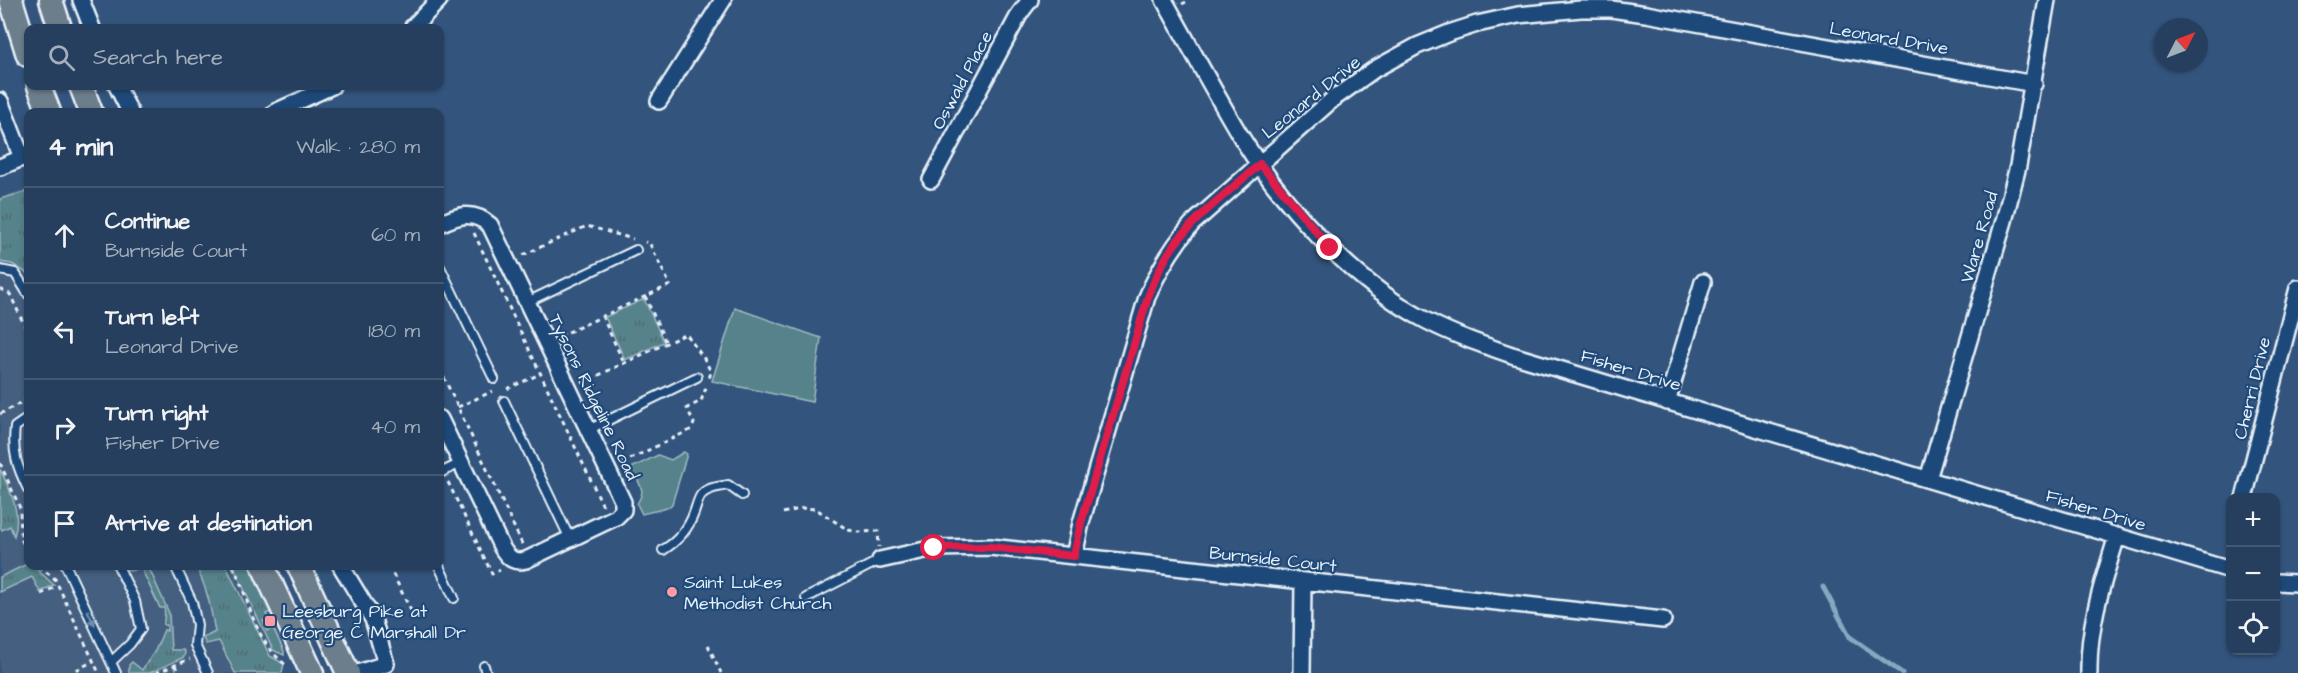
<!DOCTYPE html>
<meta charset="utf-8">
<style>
:root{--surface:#263f5e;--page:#2e4664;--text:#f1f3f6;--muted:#a4afbc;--line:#425873}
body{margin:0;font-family:"Architects Daughter",sans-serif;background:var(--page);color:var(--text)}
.controls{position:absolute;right:18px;bottom:18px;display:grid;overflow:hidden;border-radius:12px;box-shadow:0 2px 4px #0004}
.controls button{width:54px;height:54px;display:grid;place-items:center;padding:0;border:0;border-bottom:2px solid var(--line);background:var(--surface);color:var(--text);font:30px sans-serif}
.compass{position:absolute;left:2154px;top:18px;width:54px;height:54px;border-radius:50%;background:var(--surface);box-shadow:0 2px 4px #0004;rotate:48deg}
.stop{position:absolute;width:18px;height:18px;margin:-14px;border:4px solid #e11d48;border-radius:50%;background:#fff}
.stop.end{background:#e11d48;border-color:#fff;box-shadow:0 2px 6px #0008}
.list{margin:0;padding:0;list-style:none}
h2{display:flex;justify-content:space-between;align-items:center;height:78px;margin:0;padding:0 24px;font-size:26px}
h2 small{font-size:20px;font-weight:400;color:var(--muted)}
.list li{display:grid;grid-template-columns:39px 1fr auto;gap:18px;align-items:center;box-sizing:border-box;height:96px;padding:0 24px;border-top:2px solid var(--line)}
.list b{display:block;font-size:22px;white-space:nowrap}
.list p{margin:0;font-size:20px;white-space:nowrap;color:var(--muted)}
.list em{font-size:20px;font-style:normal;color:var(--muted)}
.icon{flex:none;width:33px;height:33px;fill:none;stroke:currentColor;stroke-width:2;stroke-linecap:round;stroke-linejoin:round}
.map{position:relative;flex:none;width:2298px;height:673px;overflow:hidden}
.search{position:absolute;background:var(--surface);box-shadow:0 2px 4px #0004;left:24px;top:24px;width:420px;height:66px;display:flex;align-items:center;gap:15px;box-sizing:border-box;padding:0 21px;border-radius:12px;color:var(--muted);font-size:22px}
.panel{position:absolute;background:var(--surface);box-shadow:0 2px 4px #0004;left:24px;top:108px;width:420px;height:462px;border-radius:12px}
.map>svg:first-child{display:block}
</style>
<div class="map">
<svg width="2298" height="673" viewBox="0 0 2298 673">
<defs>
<pattern id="grass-tufts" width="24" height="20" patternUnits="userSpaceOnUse" patternTransform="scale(1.5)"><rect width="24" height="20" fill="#57838b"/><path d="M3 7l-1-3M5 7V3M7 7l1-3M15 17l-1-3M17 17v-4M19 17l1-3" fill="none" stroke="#506b71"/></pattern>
</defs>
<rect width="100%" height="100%" fill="#33547d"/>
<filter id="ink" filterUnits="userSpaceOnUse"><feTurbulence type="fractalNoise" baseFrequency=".0167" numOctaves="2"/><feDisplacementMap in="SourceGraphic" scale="12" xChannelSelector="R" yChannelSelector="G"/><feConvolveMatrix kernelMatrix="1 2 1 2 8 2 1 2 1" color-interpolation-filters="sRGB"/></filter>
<g filter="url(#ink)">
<path fill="#445e81" d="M 28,188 L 28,566 L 237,566 L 281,659 L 281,673 L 0,673 L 0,197 Z"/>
<path fill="url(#grass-tufts)" stroke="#a0bac2" stroke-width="1.5" d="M 28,191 L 28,274 L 12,264 L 0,262 L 0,199 Z
M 644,299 L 664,342 L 625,360 L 605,317 Z
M 0,469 C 10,490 22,513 14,536 L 10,526 L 2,530 L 0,526 Z
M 27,564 L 33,566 L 54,585 L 40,592 L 32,577 L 0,592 L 0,577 Z
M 129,566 L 148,566 L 169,613 L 171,650 L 183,650 L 185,652 L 184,657 L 150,673 L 129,673 L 129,665 L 132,662 L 142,670 L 155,651 L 164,630 L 167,631 L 167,625 L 164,625 C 163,619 166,614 164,608 L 160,608 L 141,568 L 130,571 L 127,570 Z
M 196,566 L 226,566 L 270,656 L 284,664 L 282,673 L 235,673 L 219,641 L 206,644 L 203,638 L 215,632 C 210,604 208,592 196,566 Z
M 233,566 L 250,566 L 271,612 L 266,614 L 268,618 L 263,621 L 267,631 L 273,628 L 284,651 L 284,655 L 273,650 Z"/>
<path fill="#57838b" stroke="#a0bac2" stroke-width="1.5" d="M 735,308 L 821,338 L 812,402 L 712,381 Z
M 684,452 L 687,454 L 672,504 L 667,508 L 642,514 L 637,504 C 645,490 642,490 636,476 L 629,478 L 625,471 L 658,455 L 671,460 Z"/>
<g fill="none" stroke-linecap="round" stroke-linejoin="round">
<path stroke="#84aac1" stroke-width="5" d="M 1823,587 L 1850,637 L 1902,673"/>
<g stroke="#e8f1f8" stroke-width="12">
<path id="lane" d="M 440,267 L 494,379
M 0,270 L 15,273 L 28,294
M 527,302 L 636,250
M 504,401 L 570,539
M 28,418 L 15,427 C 12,452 17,467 28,489
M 588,430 L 697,377
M 440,473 L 461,463
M 663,550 C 678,541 688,530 694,513 C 696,508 698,499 701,495 C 707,487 720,487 728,485 L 742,495
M 66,566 L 116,673
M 175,566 L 192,602 L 197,625 L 195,645 L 208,673
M 439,566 L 454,598
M 806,598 L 880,560
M 111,662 L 130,644 L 141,629 L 135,601 L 118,566
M 484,666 L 486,673"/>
</g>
<g stroke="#e8f1f8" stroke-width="20">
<path id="street" d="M 81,0 L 92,28
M 1164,0 C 1190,46 1215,94 1243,140 C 1285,208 1356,284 1427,321 C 1454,335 1483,345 1512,355 L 2230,570
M 412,28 L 439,0
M 117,86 L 130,112
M 0,101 L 22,158 L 0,167
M 659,101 L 723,0
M 275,112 L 332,86
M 931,180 L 1020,13 L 1030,0
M 440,224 C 458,215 473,210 490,225 L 623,502 L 623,510 L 616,517 L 526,560 C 514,563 509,559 502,548 L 440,419
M 1667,402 L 1703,282
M 1928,479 L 2004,221 L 2018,166 L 2047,0
M 2244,498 L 2298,288
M 1074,556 L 1081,523 L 1147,297 C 1159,269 1172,247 1192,224 L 1333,99 L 1375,69 L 1417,46 L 1449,33 L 1477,24 L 1518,15 L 1581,9 L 1611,9 L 1646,14 L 2034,84
M 880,560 L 934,548 L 990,547 L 1663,620
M 341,566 L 373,619 L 386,664 L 358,673
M 2276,582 L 2298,583
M 1302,673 L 1303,581
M 2089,673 C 2088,625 2103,582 2117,536"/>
</g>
<g stroke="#e8f1f8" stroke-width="27">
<path id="primary" d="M 11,0 L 28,55
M 51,0 L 60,28
M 39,86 L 49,112
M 81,86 L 91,112
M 263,566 L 312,673
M 299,566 L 348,673"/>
</g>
<path stroke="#e8f1f8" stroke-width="3" stroke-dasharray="4.5 4.5" stroke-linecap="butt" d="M 1182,4 L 1190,0
M 474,233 L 603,506
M 523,255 L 587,226 L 633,239
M 0,289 L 10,294 L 28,333
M 645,296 L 666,343
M 602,316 L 624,363
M 560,336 L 670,285 L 650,244 L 645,242
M 440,369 L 523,546
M 582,383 L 686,334 L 705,360 L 711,372 L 709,379
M 507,389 L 542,373
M 458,407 L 493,391
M 0,414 L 28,399
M 0,463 L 20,508 L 21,539 L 28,552
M 622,463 L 692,429 L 694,423 L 687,408 L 701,401 L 707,385
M 448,482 L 492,574 L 500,570
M 783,513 L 803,508 L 816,509 L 848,530 L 859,532 L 878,531 L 879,547
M 39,566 L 55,579 L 99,673
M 233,566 C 251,601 252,639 286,665
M 389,566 L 413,615
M 41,594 L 58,586
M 708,645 L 721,673
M 175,665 L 178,673
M 76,670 L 94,661
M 156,673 L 190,659"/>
<use href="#lane" stroke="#1f4a7a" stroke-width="8"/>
<use href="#street" stroke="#1f4a7a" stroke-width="15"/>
<use href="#primary" stroke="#6c7d8b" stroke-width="22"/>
</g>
<defs><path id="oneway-solid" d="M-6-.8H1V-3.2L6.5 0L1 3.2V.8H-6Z" transform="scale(1.5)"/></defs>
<use fill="#6f8dac" href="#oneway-solid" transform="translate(91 618) rotate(65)"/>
</g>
<g fill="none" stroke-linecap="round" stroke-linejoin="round" filter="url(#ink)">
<path stroke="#e11d48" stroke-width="8" d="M 934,548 L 990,547 L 1074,556 L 1081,523 L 1148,297 C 1155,278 1163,260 1175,244 C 1199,213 1231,190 1260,164 L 1330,248"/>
</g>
<g fill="#ff9aa2" stroke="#1f4a7a" stroke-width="2">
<circle cx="672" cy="592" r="6"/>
<rect x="264" y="615" width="12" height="12" rx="3"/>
</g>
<g text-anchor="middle" stroke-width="4.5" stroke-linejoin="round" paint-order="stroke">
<g font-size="18" fill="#e8f1f8" stroke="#1f4a7a">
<text transform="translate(1889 38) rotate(10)" y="6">Leonard Drive</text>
<text transform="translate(962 80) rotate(-62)" y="6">Oswald Place</text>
<text transform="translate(1311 97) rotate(-39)" y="6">Leonard Drive</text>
<text transform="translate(1979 237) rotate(-74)" y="6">Ware Road</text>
<text transform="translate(1631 370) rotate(17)" y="6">Fisher Drive</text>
<text transform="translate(2252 388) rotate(-76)" y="6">Cherri Drive</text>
<text transform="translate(594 397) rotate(64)" y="6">Tysons Ridgeline Road</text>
<text transform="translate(2096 510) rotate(17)" y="6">Fisher Drive</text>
<text transform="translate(1273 559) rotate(6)" y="6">Burnside Court</text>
</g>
<g font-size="18" fill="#e8f1f8" stroke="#1f4a7a" text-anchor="start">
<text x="684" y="588">Saint Lukes<tspan x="684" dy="21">Methodist Church</tspan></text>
<text x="282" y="617">Leesburg Pike at<tspan x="282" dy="21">George C Marshall Dr</tspan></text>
</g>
</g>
</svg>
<div class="controls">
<button>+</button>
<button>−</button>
<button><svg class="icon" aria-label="locate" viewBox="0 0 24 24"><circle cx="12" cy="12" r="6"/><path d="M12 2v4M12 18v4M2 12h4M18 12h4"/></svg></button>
</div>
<svg class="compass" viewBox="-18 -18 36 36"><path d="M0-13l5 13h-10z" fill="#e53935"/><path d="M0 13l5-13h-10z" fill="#a4afbc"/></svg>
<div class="stop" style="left:934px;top:548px"></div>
<div class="stop end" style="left:1330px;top:248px"></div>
<div class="search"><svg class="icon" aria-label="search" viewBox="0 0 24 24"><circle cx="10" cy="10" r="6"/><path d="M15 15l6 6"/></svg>Search here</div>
<section class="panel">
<h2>4 min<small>Walk · 280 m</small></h2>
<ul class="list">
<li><svg class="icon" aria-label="ahead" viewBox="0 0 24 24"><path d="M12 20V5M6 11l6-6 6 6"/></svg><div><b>Continue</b><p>Burnside Court</p></div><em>60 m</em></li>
<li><svg class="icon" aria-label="left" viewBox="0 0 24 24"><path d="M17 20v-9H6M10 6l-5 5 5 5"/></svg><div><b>Turn left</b><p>Leonard Drive</p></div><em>180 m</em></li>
<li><svg class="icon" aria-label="right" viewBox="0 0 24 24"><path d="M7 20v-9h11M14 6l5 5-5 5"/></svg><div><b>Turn right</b><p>Fisher Drive</p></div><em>40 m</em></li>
<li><svg class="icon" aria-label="arrive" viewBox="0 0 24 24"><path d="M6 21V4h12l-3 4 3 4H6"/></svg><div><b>Arrive at destination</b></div></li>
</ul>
</section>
</div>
